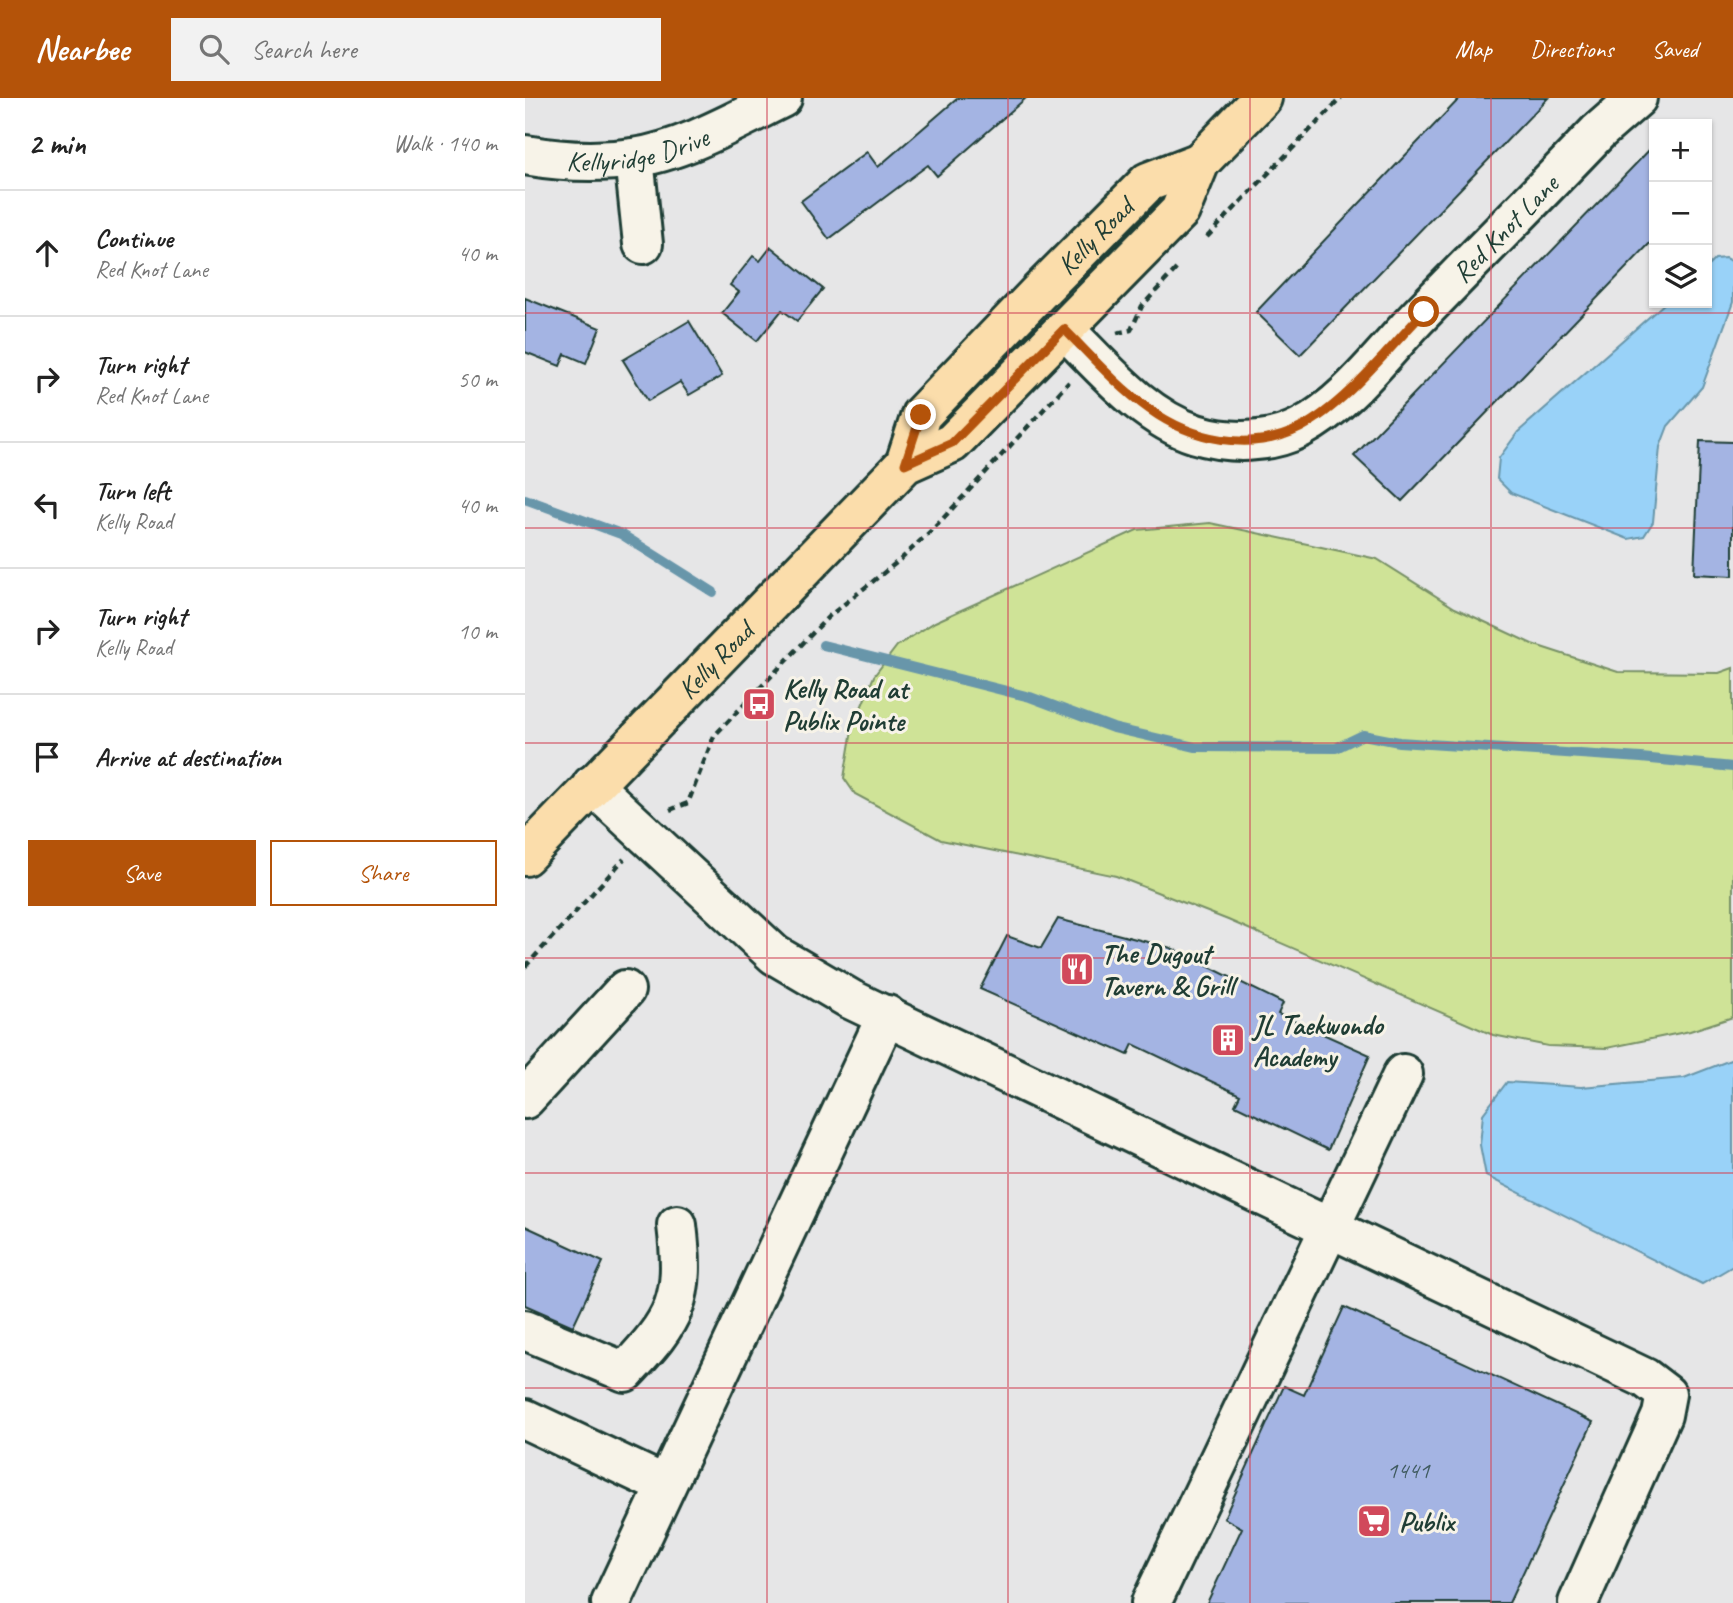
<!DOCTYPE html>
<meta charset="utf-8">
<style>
:root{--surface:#fff;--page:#f2f2f2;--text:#222;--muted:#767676;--line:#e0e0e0;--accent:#b45309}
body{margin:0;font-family:Caveat,sans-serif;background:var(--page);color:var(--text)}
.controls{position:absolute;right:21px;top:21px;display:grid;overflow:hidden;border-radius:0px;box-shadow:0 2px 5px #0004}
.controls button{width:63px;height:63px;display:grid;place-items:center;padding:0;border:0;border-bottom:2px solid var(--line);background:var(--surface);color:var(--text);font:35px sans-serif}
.stop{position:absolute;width:21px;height:21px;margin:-16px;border:5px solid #b45309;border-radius:50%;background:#fff}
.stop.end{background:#b45309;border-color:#fff;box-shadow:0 2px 7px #0008}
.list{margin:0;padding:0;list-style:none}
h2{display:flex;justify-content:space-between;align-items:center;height:91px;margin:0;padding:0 28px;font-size:30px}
h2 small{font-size:23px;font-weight:400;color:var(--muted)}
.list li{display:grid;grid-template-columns:46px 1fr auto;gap:21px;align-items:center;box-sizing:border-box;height:126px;padding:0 28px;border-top:2px solid var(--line)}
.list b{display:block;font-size:26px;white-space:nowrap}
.list p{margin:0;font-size:23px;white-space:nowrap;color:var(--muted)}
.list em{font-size:23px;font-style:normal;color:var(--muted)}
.actions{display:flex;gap:14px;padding:21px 28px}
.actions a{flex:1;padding:16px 0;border:2px solid var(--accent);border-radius:0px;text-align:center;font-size:24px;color:var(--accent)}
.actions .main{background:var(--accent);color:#fff}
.icon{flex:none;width:38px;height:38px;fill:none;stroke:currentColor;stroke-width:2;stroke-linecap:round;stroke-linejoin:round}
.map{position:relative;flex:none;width:1208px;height:1505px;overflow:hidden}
header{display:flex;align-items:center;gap:42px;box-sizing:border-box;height:98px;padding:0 35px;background:var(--accent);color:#fff}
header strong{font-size:33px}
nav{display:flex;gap:38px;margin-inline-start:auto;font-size:24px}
.search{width:490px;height:63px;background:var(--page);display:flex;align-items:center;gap:18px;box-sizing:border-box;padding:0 24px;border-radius:0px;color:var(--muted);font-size:26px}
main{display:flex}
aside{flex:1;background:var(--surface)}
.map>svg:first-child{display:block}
</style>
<header>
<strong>Nearbee</strong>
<div class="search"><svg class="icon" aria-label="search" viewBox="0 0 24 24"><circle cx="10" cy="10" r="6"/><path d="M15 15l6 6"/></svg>Search here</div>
<nav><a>Map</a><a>Directions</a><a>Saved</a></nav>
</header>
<main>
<aside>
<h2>2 min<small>Walk · 140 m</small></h2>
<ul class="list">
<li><svg class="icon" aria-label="ahead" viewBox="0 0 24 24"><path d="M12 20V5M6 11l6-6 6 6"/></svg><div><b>Continue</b><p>Red Knot Lane</p></div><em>40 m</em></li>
<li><svg class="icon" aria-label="right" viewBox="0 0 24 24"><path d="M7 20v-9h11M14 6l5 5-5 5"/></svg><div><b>Turn right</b><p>Red Knot Lane</p></div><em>50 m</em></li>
<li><svg class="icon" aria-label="left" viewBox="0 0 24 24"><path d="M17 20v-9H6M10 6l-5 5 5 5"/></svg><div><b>Turn left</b><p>Kelly Road</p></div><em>40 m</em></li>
<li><svg class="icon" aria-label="right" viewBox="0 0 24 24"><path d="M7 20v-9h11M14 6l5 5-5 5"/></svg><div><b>Turn right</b><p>Kelly Road</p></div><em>10 m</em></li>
<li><svg class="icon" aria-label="arrive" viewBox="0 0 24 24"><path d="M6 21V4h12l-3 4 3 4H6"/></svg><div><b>Arrive at destination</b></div></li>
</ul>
<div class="actions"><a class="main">Save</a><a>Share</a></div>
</aside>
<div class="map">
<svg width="1208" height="1505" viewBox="0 0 1208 1505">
<rect width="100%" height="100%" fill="#e6e6e7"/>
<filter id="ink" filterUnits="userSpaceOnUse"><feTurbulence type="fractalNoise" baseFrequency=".0143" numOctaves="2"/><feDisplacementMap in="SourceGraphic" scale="14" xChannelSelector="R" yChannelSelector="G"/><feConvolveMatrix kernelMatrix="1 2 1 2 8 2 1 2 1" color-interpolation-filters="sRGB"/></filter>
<g filter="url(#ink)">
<path fill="#cfe397" stroke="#779066" stroke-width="2" d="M 685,425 L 852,461 L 930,510 L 1007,546 L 1093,574 L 1194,575 L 1208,570 L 1208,919 L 1165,933 L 1082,950 L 1023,948 L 968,937 L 703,822 L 591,778 L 416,742 L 330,696 L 319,680 L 327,632 L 349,578 L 372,548 L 410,524 L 612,432 Z"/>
<path fill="#99d2f8" stroke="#6896aa" stroke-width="2" d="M 1200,160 L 1208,164 L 1208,204 L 1177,289 L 1143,328 L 1135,349 L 1128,424 L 1119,438 L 1103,441 L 986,395 L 972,381 L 974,360 L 993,334 L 1140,205 L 1182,205 L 1182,169 L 1190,161 Z
M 1208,961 L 1208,1168 L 1177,1186 L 961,1078 L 955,1047 L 958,1016 L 982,984 L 1056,989 L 1159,980 Z"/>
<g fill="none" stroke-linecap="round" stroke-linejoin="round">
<path stroke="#6896aa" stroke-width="10" d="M 0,401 L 96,436 L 188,494
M 298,547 L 505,599 L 588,630 L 670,649 L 811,650 L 838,637 L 874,644 L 1116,660 L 1208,669"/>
</g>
<path fill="#a4b4e3" stroke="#1f3d34" stroke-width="2" d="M 433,0 L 501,0 L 412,78 L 403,67 L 304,141 L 276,103 L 342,54 L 353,69 Z
M 935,0 L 1023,0 L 775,257 L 731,214 Z
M 1129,47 L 1129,141 L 877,403 L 829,358 Z
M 246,149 L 298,191 L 272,223 L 257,212 L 232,243 L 197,215 L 214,194 L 205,187 L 228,158 L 235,163 Z
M 0,200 L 75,230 L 61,265 L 40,256 L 35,268 L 0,254 Z
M 164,223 L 197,278 L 164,297 L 155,284 L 123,303 L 98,262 Z
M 1175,343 L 1208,344 L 1208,478 L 1169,476 Z
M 533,821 L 646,850 L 758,905 L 753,916 L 845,957 L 803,1052 L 710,1007 L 715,997 L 608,946 L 603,957 L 455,891 L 482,838 L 516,850 Z
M 0,1128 L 78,1164 L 48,1228 L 0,1207 Z
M 819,1209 L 1068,1324 L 984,1505 L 682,1505 L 717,1430 L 699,1420 L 759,1288 L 779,1297 Z"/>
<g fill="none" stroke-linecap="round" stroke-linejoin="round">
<g stroke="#1f3d34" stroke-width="44">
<g id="minor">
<path id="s1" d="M 0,57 C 34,63 74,65 108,60 C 158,53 212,22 257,0"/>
<path d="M 109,60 L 118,146"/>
<path id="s2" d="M 539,231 C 578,269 618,319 671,336 C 704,346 744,346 775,330 C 820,307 857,257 891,221 C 951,159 1013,97 1073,34 L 1112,0"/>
<path d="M 67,687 L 250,857 L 325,901 L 1120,1280 L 1141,1296 L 1137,1317 L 1053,1505"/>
<path d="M 0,1001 L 100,892"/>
<path d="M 0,1232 L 100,1274 C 151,1220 161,1202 152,1127"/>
<path d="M 0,1321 L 140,1387"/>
<path d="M 86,1505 L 362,917"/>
<path d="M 626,1505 L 878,976"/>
</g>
</g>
<g stroke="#1f3d34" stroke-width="44">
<g id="major">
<path id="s3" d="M 380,366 L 396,317 L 512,196 L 623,84 L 675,64"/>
<path id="s4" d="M 0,758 L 380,366 L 427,345 L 655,113 L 675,64 L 737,0"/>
</g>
</g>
<path stroke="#1f3d34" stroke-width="4.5" stroke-dasharray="7 5" stroke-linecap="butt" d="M 682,139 L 816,0
M 592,235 L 606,232 L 617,208 L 654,168
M 145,712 L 163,705 L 189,638 L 303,519 L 376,461 L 412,427 L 544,284
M 0,869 L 99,761"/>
<use href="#minor" stroke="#f7f3e8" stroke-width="38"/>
<use href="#major" stroke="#fbddab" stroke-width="38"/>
</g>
</g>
<g fill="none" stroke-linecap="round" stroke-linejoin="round" filter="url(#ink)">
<path stroke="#b45309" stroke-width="9" d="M 396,317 L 380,366 L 427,345 L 539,231 C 566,258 593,289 624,311 C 667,342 726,355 775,330 C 820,307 864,250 899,214"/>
</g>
<path fill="none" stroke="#d1495b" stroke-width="2" stroke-opacity="0.55" d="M 242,0 L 242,1505M 483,0 L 483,1505M 725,0 L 725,1505M 966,0 L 966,1505M 0,215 L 1208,215M 0,430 L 1208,430M 0,645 L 1208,645M 0,860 L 1208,860M 0,1075 L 1208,1075M 0,1290 L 1208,1290"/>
<defs>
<g id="bus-square" transform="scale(1.75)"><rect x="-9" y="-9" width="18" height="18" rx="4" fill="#d1495b" stroke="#f7f3e8"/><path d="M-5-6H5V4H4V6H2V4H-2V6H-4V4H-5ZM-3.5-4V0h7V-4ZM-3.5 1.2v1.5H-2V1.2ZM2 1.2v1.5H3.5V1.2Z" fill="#fff"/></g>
<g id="restaurant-square" transform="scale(1.75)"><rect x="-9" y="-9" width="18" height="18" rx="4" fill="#d1495b" stroke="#f7f3e8"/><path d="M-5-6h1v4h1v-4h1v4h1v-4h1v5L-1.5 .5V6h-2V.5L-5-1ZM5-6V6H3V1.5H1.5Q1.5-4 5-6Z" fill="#fff"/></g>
<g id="building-square" transform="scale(1.75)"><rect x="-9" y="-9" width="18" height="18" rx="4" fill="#d1495b" stroke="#f7f3e8"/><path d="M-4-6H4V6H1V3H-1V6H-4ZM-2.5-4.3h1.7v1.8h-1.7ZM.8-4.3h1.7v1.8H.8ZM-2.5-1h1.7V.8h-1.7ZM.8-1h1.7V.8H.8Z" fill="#fff"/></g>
<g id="supermarket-square" transform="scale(1.75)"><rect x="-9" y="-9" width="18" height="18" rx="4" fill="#d1495b" stroke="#f7f3e8"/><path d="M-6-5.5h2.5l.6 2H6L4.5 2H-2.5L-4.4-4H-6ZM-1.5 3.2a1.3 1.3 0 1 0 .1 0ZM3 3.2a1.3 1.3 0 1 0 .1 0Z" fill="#fff"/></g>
</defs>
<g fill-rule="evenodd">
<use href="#bus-square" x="234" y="606"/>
<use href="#restaurant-square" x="552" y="871"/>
<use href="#building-square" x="703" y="942"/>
<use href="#supermarket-square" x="849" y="1423"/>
</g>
<g text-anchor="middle" stroke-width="6" stroke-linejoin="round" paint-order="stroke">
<g font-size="24" fill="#405b60">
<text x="883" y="1380">1441</text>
</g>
<g font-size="28" fill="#1f3d34" stroke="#f7f3e8">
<text dy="10" stroke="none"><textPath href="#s1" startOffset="114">Kellyridge Drive</textPath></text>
<text dy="10" stroke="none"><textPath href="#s2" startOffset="564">Red Knot Lane</textPath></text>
<text dy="10" stroke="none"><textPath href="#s3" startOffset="301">Kelly Road</textPath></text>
<text dy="10" stroke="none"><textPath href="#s4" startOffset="273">Kelly Road</textPath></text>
</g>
<g font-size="28" font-weight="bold" fill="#1f3d34" stroke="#f7f3e8" text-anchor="start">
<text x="258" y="600">Kelly Road at<tspan x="258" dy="32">Publix Pointe</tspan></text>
<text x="576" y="865">The Dugout<tspan x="576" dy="32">Tavern &amp; Grill</tspan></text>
<text x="728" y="936">JL Taekwondo<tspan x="728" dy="32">Academy</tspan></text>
<text x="874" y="1433">Publix</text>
</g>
</g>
</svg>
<div class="controls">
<button>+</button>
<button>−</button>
<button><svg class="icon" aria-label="layers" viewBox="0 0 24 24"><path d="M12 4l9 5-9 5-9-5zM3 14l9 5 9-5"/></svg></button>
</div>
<div class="stop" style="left:899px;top:214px"></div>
<div class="stop end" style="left:396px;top:317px"></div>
</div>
</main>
